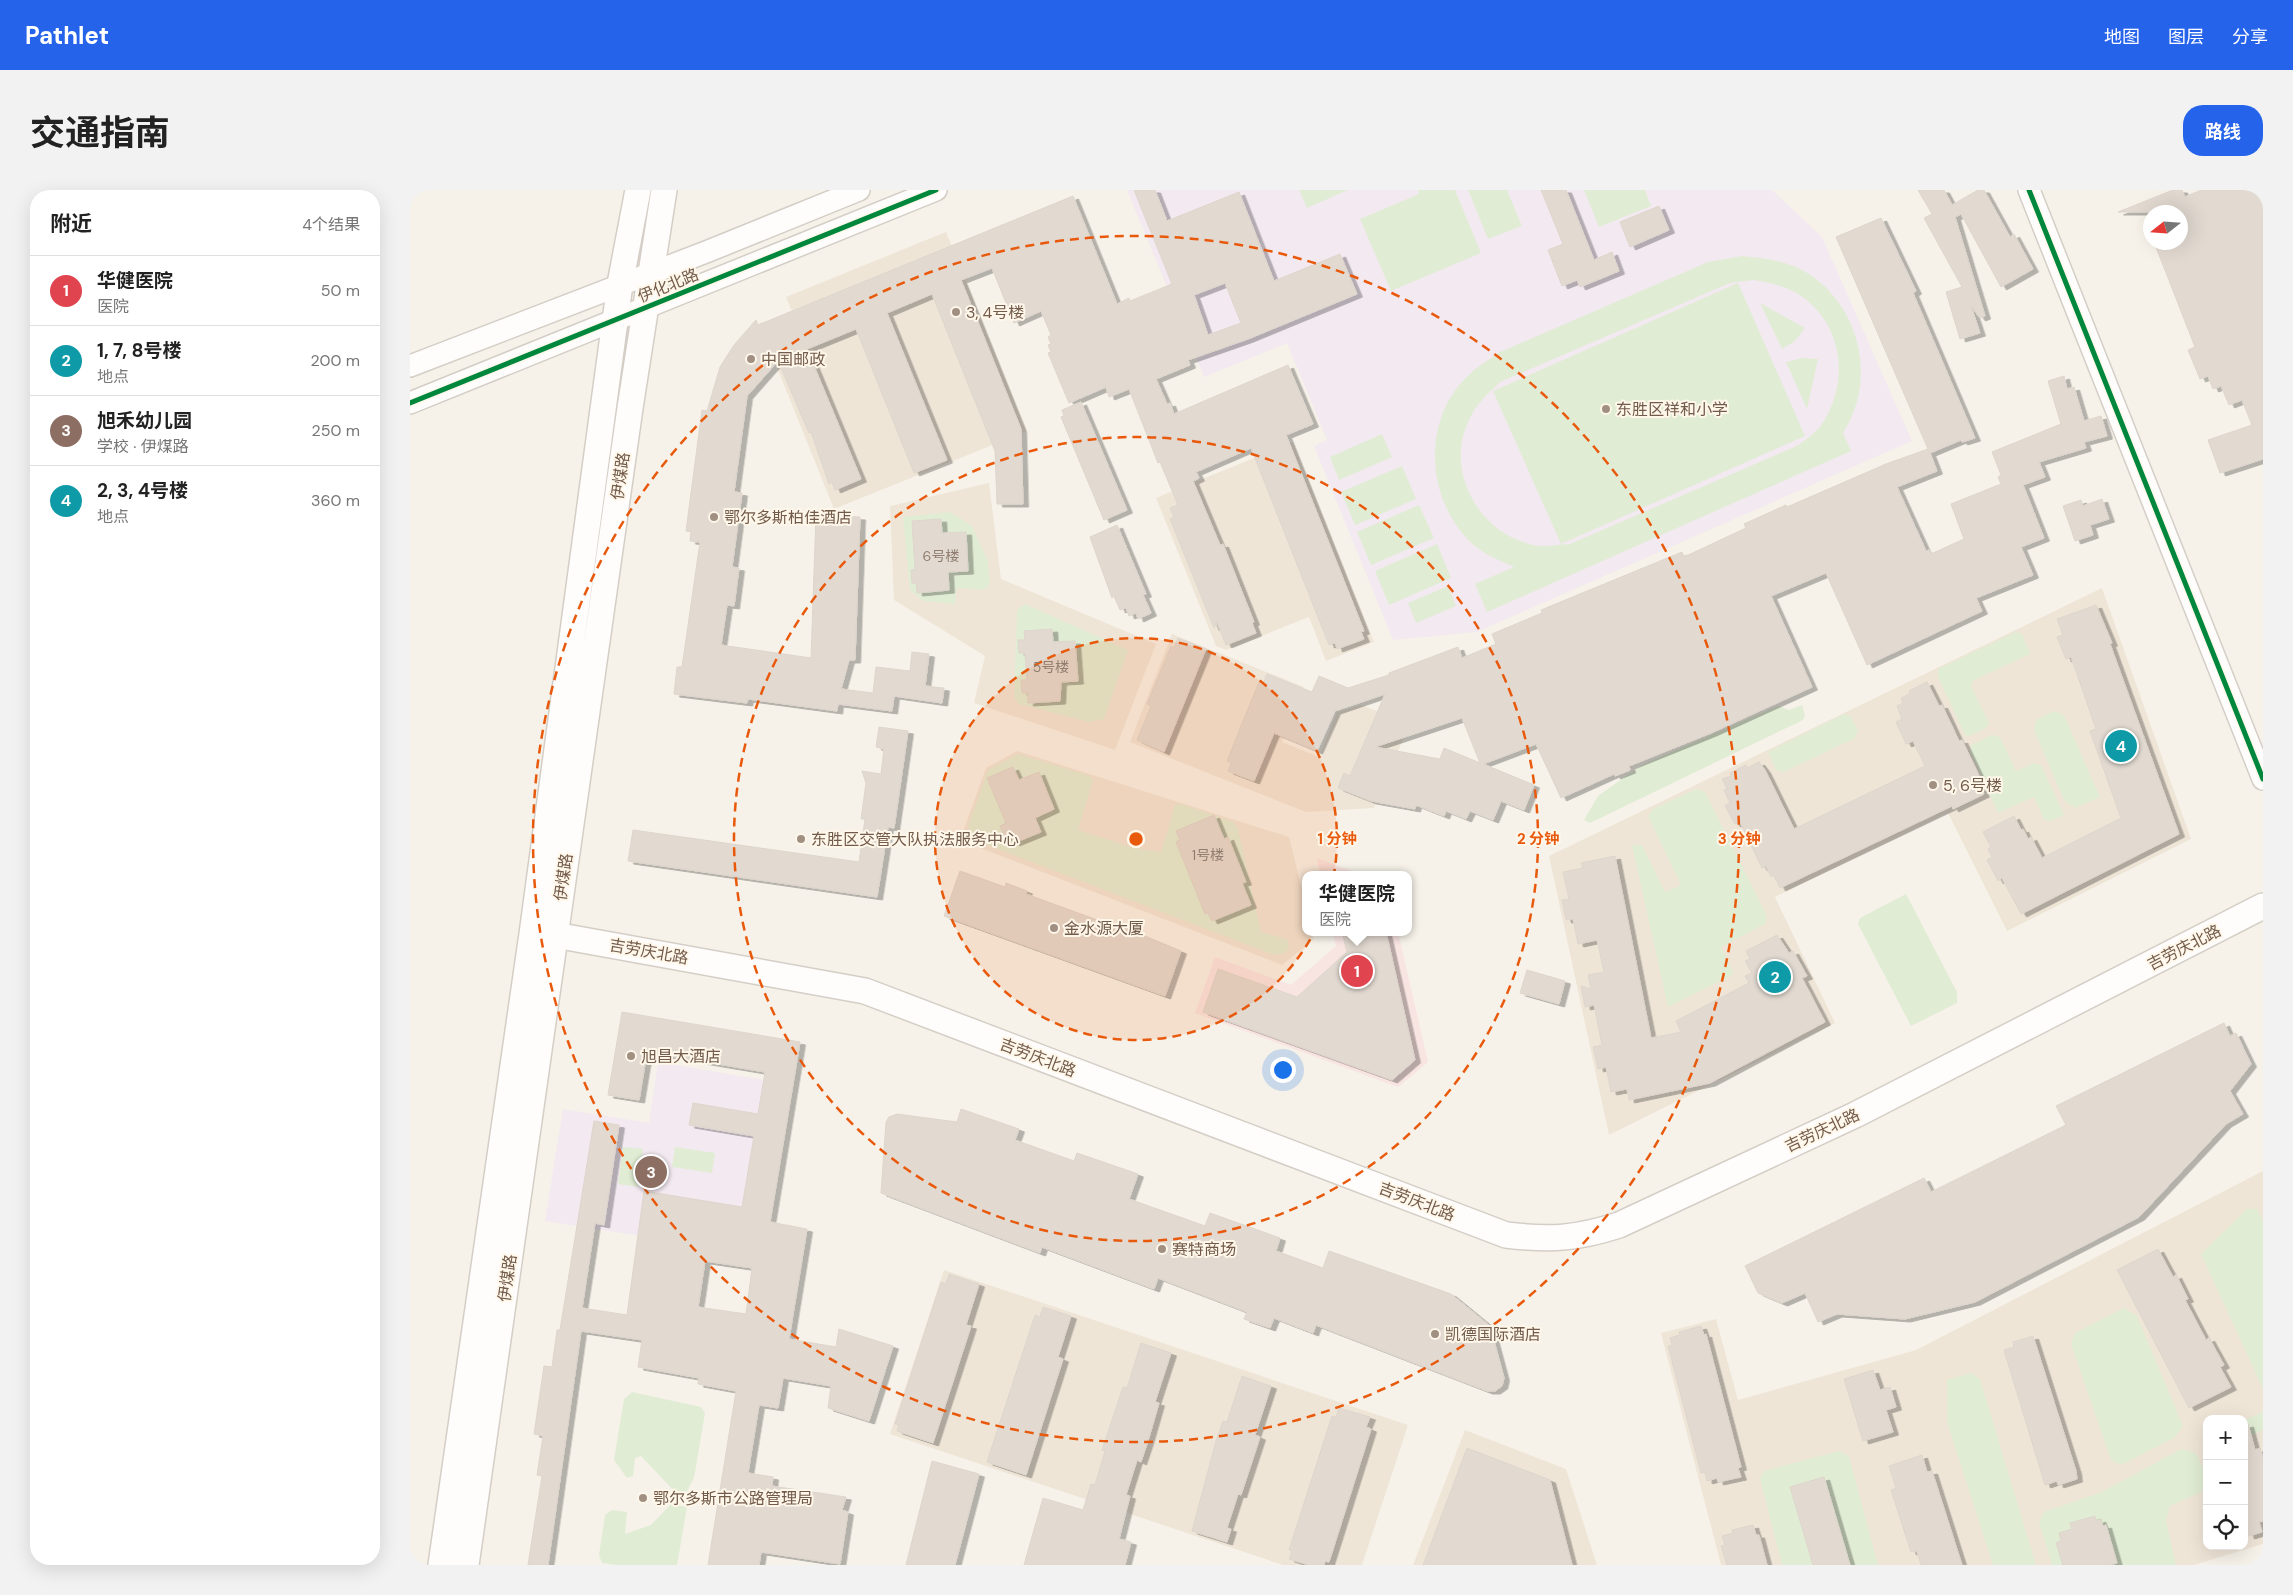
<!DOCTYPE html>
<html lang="zh">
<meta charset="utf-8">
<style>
:root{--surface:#fff;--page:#f2f2f2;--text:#222;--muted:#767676;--line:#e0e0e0;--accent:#2563eb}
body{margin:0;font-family:"DM Sans","Noto Sans SC",sans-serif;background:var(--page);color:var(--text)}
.controls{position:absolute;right:15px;bottom:15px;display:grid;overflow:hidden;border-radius:10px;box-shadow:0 5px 20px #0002}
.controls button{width:45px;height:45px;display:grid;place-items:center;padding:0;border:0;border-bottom:1px solid var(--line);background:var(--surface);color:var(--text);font:25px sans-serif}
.compass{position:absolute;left:1733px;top:15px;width:45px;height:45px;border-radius:50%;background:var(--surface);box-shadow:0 5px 20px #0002;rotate:253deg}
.you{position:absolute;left:872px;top:879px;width:18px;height:18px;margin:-12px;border:4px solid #fff;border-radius:50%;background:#1a73e8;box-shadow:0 0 0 8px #1a73e833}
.badge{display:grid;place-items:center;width:32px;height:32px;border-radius:50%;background:var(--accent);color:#fff;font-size:16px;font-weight:700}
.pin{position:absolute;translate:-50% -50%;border:2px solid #fff;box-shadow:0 1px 5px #0006}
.popup{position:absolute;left:892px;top:681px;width:110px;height:65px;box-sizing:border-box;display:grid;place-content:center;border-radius:10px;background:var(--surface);filter:drop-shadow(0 1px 4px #0005);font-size:16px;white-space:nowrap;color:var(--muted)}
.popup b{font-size:19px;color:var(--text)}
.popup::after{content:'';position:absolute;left:50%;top:100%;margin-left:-10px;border:10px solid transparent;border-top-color:var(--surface)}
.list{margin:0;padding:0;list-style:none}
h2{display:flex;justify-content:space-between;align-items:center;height:65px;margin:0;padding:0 20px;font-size:21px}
h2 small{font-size:16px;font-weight:400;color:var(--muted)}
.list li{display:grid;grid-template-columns:32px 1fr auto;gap:15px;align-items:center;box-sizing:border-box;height:70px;padding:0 20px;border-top:1px solid var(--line)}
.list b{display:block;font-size:19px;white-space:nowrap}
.list p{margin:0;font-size:16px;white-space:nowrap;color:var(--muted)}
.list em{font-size:16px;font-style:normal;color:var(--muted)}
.icon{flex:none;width:28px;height:28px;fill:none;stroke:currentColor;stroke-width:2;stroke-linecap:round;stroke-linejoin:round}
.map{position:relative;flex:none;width:1853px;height:1375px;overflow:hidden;border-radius:20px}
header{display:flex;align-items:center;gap:30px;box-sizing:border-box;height:70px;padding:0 25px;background:var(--accent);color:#fff}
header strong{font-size:24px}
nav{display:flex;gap:28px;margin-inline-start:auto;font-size:18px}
.intro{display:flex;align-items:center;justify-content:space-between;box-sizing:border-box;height:120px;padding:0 30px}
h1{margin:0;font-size:35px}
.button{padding:12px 22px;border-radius:20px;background:var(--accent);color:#fff;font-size:18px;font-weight:700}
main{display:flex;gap:30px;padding:0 30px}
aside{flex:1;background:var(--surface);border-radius:20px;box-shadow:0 5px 20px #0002}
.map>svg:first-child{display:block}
</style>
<header>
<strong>Pathlet</strong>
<nav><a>地图</a><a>图层</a><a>分享</a></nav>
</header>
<div class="intro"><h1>交通指南</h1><a class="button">路线</a></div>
<main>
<aside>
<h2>附近<small>4个结果</small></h2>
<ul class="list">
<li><span class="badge" style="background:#e0444e">1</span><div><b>华健医院</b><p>医院</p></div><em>50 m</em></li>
<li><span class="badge" style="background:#0f9aa8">2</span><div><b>1, 7, 8号楼</b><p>地点</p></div><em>200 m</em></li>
<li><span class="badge" style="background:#8d6e63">3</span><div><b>旭禾幼儿园</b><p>学校 · 伊煤路</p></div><em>250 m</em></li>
<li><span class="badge" style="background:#0f9aa8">4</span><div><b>2, 3, 4号楼</b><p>地点</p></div><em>360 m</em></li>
</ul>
</aside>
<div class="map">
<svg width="1853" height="1375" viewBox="0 0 1853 1375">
<defs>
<filter id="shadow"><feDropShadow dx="5.5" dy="3" stdDeviation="0" flood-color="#0004"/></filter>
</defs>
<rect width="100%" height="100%" fill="#f6f2e9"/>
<path fill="#efe5d7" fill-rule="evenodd" d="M 536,42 L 617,241 L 424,319 L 366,175 L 397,158 L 376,107 Z
M 883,252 L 964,452 L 916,471 L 899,427 L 816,460 L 806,456 L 746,308 Z
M 579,293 L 591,389 L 746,454 L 705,560 L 564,513 L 575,466 L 484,410 L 480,316 Z
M 1692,398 L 1781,649 L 1597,741 L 1538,623 L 1365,707 L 1425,833 L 1199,945 L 1139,666 Z
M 762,444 L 894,497 L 872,552 L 909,567 L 927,522 L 951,515 L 994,531 L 997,540 L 964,618 L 896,622 L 720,552 Z
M 607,561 L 879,647 L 896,716 L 896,742 L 902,742 L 904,749 L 872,775 L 550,650 L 576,578 Z
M 1853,981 L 1853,1354 L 1784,1375 L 1311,1375 L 1251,1143 L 1306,1129 L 1328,1210 L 1506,1160 ZM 1797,1229 L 1834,1229 L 1834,1356 L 1797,1356 Z
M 534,1080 L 998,1235 L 952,1375 L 873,1375 L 480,1244 Z
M 1055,1240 L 1156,1279 L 1187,1375 L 1003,1375 Z"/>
<path fill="#f3e9f1" d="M 717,0 L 1362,0 L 1412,47 L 1502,251 L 1067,442 L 983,450 L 904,256 L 917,250 L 877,153 L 794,187 Z
M 248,872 L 354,890 L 325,1061 L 135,1031 L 153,919 L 239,933 Z"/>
<path fill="#f8e4e1" d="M 907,668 L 953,685 L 910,685 Z
M 923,742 L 988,742 L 1018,872 L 988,897 L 785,823 L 805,767 L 881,795 L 926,756 Z"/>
<path fill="#e1ecd4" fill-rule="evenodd" d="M 889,0 L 938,0 L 897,18 Z
M 1008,0 L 1045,0 L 1071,63 L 981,101 L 950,29 L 1009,4 Z
M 1058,0 L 1097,0 L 1112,36 L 1078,49 Z
M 1174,0 L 1235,0 L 1241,16 L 1189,37 Z
M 1332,66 C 1355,68 1379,71 1399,84 C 1451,118 1467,191 1433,243 L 1441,261 L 1077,422 L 1065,394 L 1104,377 C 1086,369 1066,361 1053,344 C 1015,299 1014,225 1060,184 C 1068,176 1079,170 1088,163 L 1298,72 ZM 1344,90 C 1361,93 1377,96 1391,106 C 1435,136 1440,197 1409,238 C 1403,244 1395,250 1389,255 L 1160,354 C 1151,354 1140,357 1130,356 C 1072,349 1033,283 1059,230 C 1066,214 1078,204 1090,192 L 1320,93 Z
M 1328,93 L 1395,246 L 1151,354 L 1083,201 Z
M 1350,113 L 1395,138 L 1385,151 L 1372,159 Z
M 1392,168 L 1408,169 L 1397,219 L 1376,172 Z
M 972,244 L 982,267 L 929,290 L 920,267 Z
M 992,276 L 1006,309 L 945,335 L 931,302 Z
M 1009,315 L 1024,348 L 961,375 L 947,342 Z
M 540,322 L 562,336 L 578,371 L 580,394 L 574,400 L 547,398 L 545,414 L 513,411 L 500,400 L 493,327 Z
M 1027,354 L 1041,388 L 979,415 L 965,381 Z
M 1038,396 L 1046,416 L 1006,433 L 998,413 Z
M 615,414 L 718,460 L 694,529 L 679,532 L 609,514 L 604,507 L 607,420 Z
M 1606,442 L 1612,444 L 1620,464 L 1564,490 L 1561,496 L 1579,533 L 1576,538 L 1559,546 L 1555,545 L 1528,487 L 1528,479 Z
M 1392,515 L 1395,525 L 1393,530 L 1180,633 L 1174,630 L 1188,606 L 1232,575 L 1368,516 L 1379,520 Z
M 1644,521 L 1654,525 L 1690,607 L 1665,618 L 1654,610 L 1624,540 L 1626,530 Z
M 1434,524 L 1441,527 L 1448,541 L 1445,548 L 1374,582 L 1366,580 L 1358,562 Z
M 1582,545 L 1590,547 L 1606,581 L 1624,573 L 1631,575 L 1654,625 L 1641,631 L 1634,630 L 1624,607 L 1588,623 L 1561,563 L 1561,555 Z
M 608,564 L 680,586 L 683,590 L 668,640 L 724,658 L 751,662 L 765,615 L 771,614 L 823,632 L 828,639 L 851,742 L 877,749 L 879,757 L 876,763 L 864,765 L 564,650 L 558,636 L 578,580 Z
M 1286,599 L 1295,602 L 1357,726 L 1355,734 L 1311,757 L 1324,784 L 1258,817 L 1222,655 L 1232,655 L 1255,702 L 1271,695 L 1238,626 L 1243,619 Z
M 1496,704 L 1547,802 L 1547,813 L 1501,836 L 1448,734 L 1450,728 Z
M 213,957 L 233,959 L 228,997 L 208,994 Z
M 265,957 L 305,963 L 302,983 L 262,977 Z
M 1837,1019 L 1847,1019 L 1853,1031 L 1853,1199 L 1791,1064 Z
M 1714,1118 L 1727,1126 L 1773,1236 L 1764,1248 L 1711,1275 L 1701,1270 L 1661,1154 L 1665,1143 Z
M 1561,1183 L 1570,1189 L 1626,1375 L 1583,1375 L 1537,1232 L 1537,1190 Z
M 222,1202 L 291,1217 L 295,1223 L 284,1288 L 277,1301 L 266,1303 L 231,1266 L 225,1268 L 223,1286 L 217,1288 L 204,1270 L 214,1209 Z
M 1853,1222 L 1853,1240 L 1841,1246 L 1834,1240 L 1834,1230 Z
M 1771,1259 L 1786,1263 L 1797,1288 L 1791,1302 L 1760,1316 L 1756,1330 L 1766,1375 L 1642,1375 L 1629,1332 L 1634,1322 L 1692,1302 Z
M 1429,1261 L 1439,1266 L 1468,1375 L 1372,1375 L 1350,1289 L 1354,1281 Z
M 261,1314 L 277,1317 L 267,1375 L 207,1375 L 192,1373 L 189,1365 L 195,1325 L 202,1320 L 217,1322 L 215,1344 L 241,1335 Z"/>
<path fill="#e2dad1" stroke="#ded5cc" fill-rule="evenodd" filter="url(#shadow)" d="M 724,0 L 745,0 L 757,31 L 829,2 L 864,91 L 930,64 L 947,104 L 838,149 L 778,170 L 780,175 L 746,189 L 757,214 L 760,213 L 764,224 L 878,175 L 903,234 L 876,245 L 954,441 L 951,442 L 954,449 L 927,459 L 925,453 L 919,455 L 841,258 L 786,282 L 789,288 L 783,291 L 810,355 L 813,354 L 844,432 L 842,433 L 846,443 L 816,455 L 807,432 L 804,438 L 760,329 L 764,327 L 760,318 L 768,315 L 750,272 L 748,273 L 719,199 L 699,207 L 696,197 L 659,213 L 638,163 L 641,162 L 638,155 L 641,154 L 638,147 L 641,145 L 631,121 L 604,133 L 582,78 L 551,90 L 611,239 L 613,314 L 587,314 L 585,261 L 522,104 L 477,123 L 537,270 L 504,283 L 446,139 L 397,159 L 451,289 L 425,300 L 422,292 L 419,294 L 401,242 L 399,243 L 368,171 L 337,206 L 324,302 L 332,303 L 322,377 L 329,378 L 324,416 L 317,415 L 311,455 L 401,468 L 406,325 L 450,327 L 445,470 L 439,470 L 431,499 L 463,503 L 466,477 L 500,481 L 502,462 L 519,464 L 515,496 L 534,498 L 532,513 L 484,506 L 482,521 L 428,514 L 427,521 L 338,509 L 337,513 L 264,504 L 267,477 L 272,477 L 290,352 L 280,351 L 281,342 L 276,341 L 292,220 L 297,221 L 310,177 L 324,155 L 346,130 L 348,135 L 663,6 L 707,114 L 719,108 L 720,111 L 762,94 ZM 815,93 L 831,133 L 798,145 L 784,105 Z
M 1131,0 L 1156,0 L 1184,70 L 1202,62 L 1209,81 L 1170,97 L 1167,90 L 1152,96 L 1138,60 L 1153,54 Z
M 1508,0 L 1534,0 L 1542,15 L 1568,0 L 1574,0 L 1600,47 L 1604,44 L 1623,79 L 1591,97 L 1551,24 L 1545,27 L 1575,126 L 1570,128 L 1561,116 L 1570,143 L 1550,149 L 1536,102 L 1552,97 L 1514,28 L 1522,24 Z
M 1763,0 L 1772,0 L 1775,7 L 1791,0 L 1853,0 L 1853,269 L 1810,283 L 1798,250 L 1842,235 L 1832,210 L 1819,215 L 1811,196 L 1803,199 L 1798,186 L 1790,189 L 1778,160 L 1785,157 L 1744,52 L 1770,52 L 1770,22 L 1708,22 Z
M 1249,16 L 1259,40 L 1220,57 L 1210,32 Z
M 1471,28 L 1506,101 L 1503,103 L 1565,248 L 1552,252 L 1551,250 L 1520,263 L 1527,281 L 1487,297 L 1516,361 L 1519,360 L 1521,364 L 1554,349 L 1541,314 L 1591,294 L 1588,287 L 1591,285 L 1582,262 L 1651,234 L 1638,191 L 1654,186 L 1657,199 L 1664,197 L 1674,231 L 1691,226 L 1697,246 L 1674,252 L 1676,258 L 1629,272 L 1635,287 L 1613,295 L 1634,348 L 1611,357 L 1623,385 L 1566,408 L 1572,421 L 1457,475 L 1416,383 L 1361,406 L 1402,497 L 1301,543 L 1219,576 L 1220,580 L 1205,586 L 1204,584 L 1151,608 L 1126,554 L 1073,574 L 1124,595 L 1114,620 L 1091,611 L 1083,630 L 1060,621 L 1056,629 L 1036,621 L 1034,626 L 1006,615 L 1005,619 L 961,611 L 928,598 L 934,583 L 940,586 L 975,504 L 925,521 L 907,561 L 864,543 L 844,591 L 818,581 L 821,573 L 817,571 L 833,531 L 850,490 L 854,492 L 857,484 L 902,502 L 909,486 L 938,498 L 979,485 L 979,483 L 1048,457 L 1052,468 L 1086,454 L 1082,444 L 1132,423 L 1131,420 L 1272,362 L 1274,367 L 1336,338 L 1334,334 L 1376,315 L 1377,317 L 1476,274 L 1518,259 L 1426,47 ZM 1052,528 L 1070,573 L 1034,558 L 1030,569 L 965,557 Z
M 671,212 L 717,320 L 694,330 L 651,227 L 654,226 L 652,220 Z
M 1692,309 L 1699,329 L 1680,335 L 1683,345 L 1665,351 L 1653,316 L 1671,310 L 1673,316 Z
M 531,329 L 532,343 L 556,342 L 558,381 L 538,382 L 539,400 L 507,403 L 506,393 L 502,393 L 501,380 L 505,379 L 502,331 Z
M 707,335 L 736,404 L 733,405 L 741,423 L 728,429 L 726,423 L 719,426 L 716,418 L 710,420 L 704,406 L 702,408 L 680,347 Z
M 1686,415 L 1702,453 L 1700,454 L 1769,644 L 1611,724 L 1592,688 L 1588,691 L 1577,670 L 1582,667 L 1578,659 L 1581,657 L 1573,642 L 1604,626 L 1611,640 L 1613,639 L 1618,649 L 1621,647 L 1632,668 L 1711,628 L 1680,541 L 1686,539 L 1661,467 L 1656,469 L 1647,447 L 1653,445 L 1647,429 Z
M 642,439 L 643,452 L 665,451 L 668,491 L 651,492 L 650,511 L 618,513 L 618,503 L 612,503 L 611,490 L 617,490 L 615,463 L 609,463 L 608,450 L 615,450 L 614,441 Z
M 768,448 L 796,459 L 754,562 L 727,550 L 741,516 L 737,514 L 761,456 L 764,458 Z
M 1517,492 L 1529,516 L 1532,515 L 1549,551 L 1552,550 L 1573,594 L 1569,596 L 1574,604 L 1543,619 L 1542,616 L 1370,698 L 1364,685 L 1361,687 L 1356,676 L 1352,678 L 1330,632 L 1325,634 L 1315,616 L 1320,613 L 1314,600 L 1317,599 L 1312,589 L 1321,586 L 1320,583 L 1336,575 L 1337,578 L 1349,572 L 1355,580 L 1384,639 L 1515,576 L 1503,551 L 1496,554 L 1486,532 L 1492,529 L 1487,516 L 1493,513 L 1491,508 L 1500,504 L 1499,501 Z
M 469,537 L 498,541 L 484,638 L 478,637 L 467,707 L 218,671 L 223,640 L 449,672 L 455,629 L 451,629 L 456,593 L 452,581 L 471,584 L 474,559 L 466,557 Z
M 603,577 L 609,590 L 629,582 L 644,619 L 625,628 L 631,642 L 604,653 L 601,645 L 595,648 L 590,636 L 596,633 L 577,588 Z
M 804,625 L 814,649 L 818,647 L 836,692 L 832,693 L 841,715 L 802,731 L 798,723 L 795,724 L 766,652 L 770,650 L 766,641 Z
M 1205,666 L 1241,848 L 1271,842 L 1266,831 L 1339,793 L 1335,786 L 1342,783 L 1335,771 L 1340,769 L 1336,761 L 1367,745 L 1379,763 L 1383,761 L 1397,786 L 1392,788 L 1415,832 L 1300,893 L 1219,910 L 1217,899 L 1201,902 L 1196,877 L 1188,879 L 1183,857 L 1192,855 L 1184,815 L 1175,817 L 1171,796 L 1181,799 L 1178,785 L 1194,782 L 1187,750 L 1168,754 L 1163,729 L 1156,730 L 1152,710 L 1159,709 L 1153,682 L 1173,678 L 1171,673 Z
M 550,681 L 595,697 L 596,693 L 617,701 L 616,704 L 693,732 L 694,729 L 771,761 L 755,806 L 534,726 Z
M 932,742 L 976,742 L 1005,870 L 982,890 L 793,822 L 808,779 L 887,807 L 937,762 Z
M 1117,780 L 1155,791 L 1149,814 L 1110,803 Z
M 212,822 L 390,852 L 360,1032 L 397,1039 L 379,1149 L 426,1157 L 429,1139 L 483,1156 L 459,1231 L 418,1218 L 421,1196 L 373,1188 L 368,1218 L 349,1215 L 338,1283 L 363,1287 L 362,1296 L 436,1307 L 432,1320 L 438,1322 L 430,1374 L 351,1362 L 349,1375 L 298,1375 L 326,1201 L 288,1194 L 289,1188 L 228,1177 L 232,1150 L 171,1141 L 138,1375 L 118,1375 L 132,1286 L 127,1285 L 133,1246 L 124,1244 L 134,1176 L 142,1177 L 147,1140 L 150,1140 L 184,931 L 209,935 L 194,1035 L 185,1033 L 172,1118 L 217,1125 L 234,1001 L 332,1017 L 344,946 L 279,935 L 283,913 L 348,924 L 355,882 L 237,862 L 229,910 L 198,905 ZM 295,1071 L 342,1078 L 336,1124 L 288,1117 Z
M 1814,833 L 1820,846 L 1826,843 L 1841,874 L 1820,901 L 1833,924 L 1816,934 L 1729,1027 L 1565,1112 L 1495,1129 L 1427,1124 L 1408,1132 L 1395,1103 L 1372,1113 L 1348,1103 L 1335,1076 L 1514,988 L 1521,1002 L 1656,935 L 1646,916 Z
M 551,919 L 609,939 L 605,950 L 664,971 L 667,963 L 728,984 L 719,1009 L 795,1036 L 800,1023 L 870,1048 L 866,1061 L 913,1078 L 919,1061 L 1041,1104 L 1080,1136 L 1094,1188 L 1092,1196 L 1085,1201 L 1077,1201 L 906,1135 L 903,1143 L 864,1128 L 860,1138 L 834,1129 L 837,1122 L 748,1088 L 744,1099 L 632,1057 L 630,1063 L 471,1003 L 476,932 L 479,927 L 487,924 L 547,932 Z
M 1748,1059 L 1763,1087 L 1766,1085 L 1778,1109 L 1775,1110 L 1796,1150 L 1799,1148 L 1814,1175 L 1810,1177 L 1821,1197 L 1779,1218 L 1707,1080 Z
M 539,1084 L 569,1094 L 556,1135 L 561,1136 L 523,1253 L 487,1241 L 489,1235 L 485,1234 L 531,1092 L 536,1094 Z
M 633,1117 L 661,1126 L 648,1167 L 653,1169 L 616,1285 L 577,1272 L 625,1125 L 630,1127 Z
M 1291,1136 L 1294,1145 L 1296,1144 L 1331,1277 L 1328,1278 L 1331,1287 L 1308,1292 L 1307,1288 L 1297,1291 L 1295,1282 L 1291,1283 L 1258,1156 L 1262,1155 L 1260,1148 L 1270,1145 L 1269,1142 Z
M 1623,1146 L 1666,1281 L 1667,1289 L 1648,1295 L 1647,1291 L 1635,1295 L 1594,1160 L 1604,1157 L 1603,1152 Z
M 731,1153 L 761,1163 L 745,1212 L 749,1213 L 738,1251 L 731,1272 L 727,1270 L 716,1305 L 720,1306 L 709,1349 L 721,1352 L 715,1375 L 614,1375 L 633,1308 L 673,1320 L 681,1294 L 685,1295 L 695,1261 L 692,1260 L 713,1197 L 717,1198 Z
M 1463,1180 L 1470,1200 L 1480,1197 L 1486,1217 L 1476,1220 L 1483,1242 L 1453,1251 L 1434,1189 Z
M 832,1186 L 861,1196 L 845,1245 L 850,1247 L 831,1305 L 828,1304 L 817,1338 L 821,1339 L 817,1352 L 782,1341 L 806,1251 L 813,1231 L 817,1232 Z
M 929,1218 L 960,1227 L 956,1237 L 961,1239 L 919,1372 L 915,1371 L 914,1375 L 899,1375 L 879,1369 L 882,1361 L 879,1360 L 922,1226 L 926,1227 Z
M 1838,1234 L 1845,1260 L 1850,1258 L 1853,1268 L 1853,1331 L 1849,1332 L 1852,1342 L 1839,1346 L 1834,1332 L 1834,1235 Z
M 1057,1258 L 1140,1290 L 1162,1375 L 1013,1375 Z
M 1512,1265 L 1517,1282 L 1522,1281 L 1552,1375 L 1511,1375 L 1507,1361 L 1501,1362 L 1481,1300 L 1486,1298 L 1479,1276 Z
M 522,1271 L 569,1284 L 545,1375 L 496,1375 Z
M 1414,1287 L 1440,1375 L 1403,1375 L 1380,1297 Z
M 1685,1326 L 1686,1331 L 1690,1329 L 1693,1336 L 1696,1335 L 1707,1373 L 1699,1375 L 1653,1375 L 1646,1353 L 1651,1351 L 1649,1343 L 1662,1339 L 1660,1333 Z
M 1343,1335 L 1346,1345 L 1349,1345 L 1357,1375 L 1317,1375 L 1311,1356 L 1315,1355 L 1312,1346 L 1323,1343 L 1322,1340 Z"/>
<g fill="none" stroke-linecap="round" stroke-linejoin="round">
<g stroke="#d4cec6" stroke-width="24">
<path id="tertiary" d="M 1619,0 L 1853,589
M 0,176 L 296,62 L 449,0
M 0,213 L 526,0"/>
</g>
<g stroke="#d5cec6" stroke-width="28">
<path id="secondary" d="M 122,744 L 145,745 L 455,801 L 1096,1045 C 1140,1050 1166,1049 1209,1035 L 1445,925 L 1853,716
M 31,1375 L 122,744 L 210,94 L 228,0
M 56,1375 L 220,218 L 254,0"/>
</g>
<use href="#tertiary" stroke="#fefdfc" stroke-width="21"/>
<use href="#secondary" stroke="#fefdfc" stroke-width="25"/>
<g stroke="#fef7ea" stroke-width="8">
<path id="cycleway" d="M 1619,0 L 1853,589
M 0,213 L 526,0"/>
</g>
<use href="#cycleway" stroke="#00873e" stroke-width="5"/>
</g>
<circle cx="726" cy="649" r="201" fill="#e8590c" fill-opacity=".12"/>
<g fill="none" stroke="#e8590c" stroke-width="2.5" stroke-dasharray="9 6">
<circle cx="726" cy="649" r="201"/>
<circle cx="726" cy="649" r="402"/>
<circle cx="726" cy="649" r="603"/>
</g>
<g fill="#a19082" stroke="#fef7ea" stroke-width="2">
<circle cx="546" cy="122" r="5"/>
<circle cx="341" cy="169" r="5"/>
<circle cx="1196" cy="219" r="5"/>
<circle cx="304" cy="327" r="5"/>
<circle cx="1523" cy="595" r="5"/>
<circle cx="391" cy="649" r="5"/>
<circle cx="644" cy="738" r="5"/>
<circle cx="221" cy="866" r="5"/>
<circle cx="752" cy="1059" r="5"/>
<circle cx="1025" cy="1144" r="5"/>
<circle cx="233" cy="1308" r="5"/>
</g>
<g text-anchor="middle" stroke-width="4" stroke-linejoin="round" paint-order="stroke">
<g font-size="14" fill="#907d6f">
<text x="531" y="371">6号楼</text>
<text x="641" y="482">5号楼</text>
<text x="798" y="670">1号楼</text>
</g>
<g font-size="16" fill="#735b4b" stroke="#fef7ea">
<text transform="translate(258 95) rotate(-22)" y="6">伊化北路</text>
<text transform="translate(210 286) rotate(-82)" y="6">伊煤路</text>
<text transform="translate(153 687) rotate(-82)" y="6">伊煤路</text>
<text transform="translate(1774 757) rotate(-27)" y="6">吉劳庆北路</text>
<text transform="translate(239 761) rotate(10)" y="6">吉劳庆北路</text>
<text transform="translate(628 867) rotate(21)" y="6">吉劳庆北路</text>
<text transform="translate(1412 940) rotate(-25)" y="6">吉劳庆北路</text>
<text transform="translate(1007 1011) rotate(21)" y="6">吉劳庆北路</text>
<text transform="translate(97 1088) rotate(-82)" y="6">伊煤路</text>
</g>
<g font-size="16" fill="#735b4b" stroke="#fef7ea" text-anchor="start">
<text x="556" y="128">3, 4号楼</text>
<text x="351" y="175">中国邮政</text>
<text x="1206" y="225">东胜区祥和小学</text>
<text x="314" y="333">鄂尔多斯柏佳酒店</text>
<text x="1533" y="601">5, 6号楼</text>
<text x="401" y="655">东胜区交管大队执法服务中心</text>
<text x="654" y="744">金水源大厦</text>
<text x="231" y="872">旭昌大酒店</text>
<text x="762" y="1065">赛特商场</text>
<text x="1035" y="1150">凯德国际酒店</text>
<text x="243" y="1314">鄂尔多斯市公路管理局</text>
</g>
</g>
<circle cx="726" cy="649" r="8" fill="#e8590c" stroke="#fef7ea" stroke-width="2.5"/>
<g font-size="15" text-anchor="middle" font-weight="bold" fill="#e8590c" stroke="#fef7ea" stroke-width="4" stroke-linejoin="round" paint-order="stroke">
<text x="927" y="654">1 分钟</text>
<text x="1128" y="654">2 分钟</text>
<text x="1329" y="654">3 分钟</text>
</g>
</svg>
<div class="controls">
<button>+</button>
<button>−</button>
<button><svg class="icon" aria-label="locate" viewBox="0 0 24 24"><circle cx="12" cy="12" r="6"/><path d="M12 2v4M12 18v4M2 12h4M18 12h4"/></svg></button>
</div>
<svg class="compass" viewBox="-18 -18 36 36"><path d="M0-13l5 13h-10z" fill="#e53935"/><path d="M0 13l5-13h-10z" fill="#767676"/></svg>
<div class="you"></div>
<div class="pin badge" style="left:947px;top:781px;background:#e0444e">1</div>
<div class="popup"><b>华健医院</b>医院</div>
<div class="pin badge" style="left:1365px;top:787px;background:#0f9aa8">2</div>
<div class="pin badge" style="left:241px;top:982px;background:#8d6e63">3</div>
<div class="pin badge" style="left:1711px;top:556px;background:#0f9aa8">4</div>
</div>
</main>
